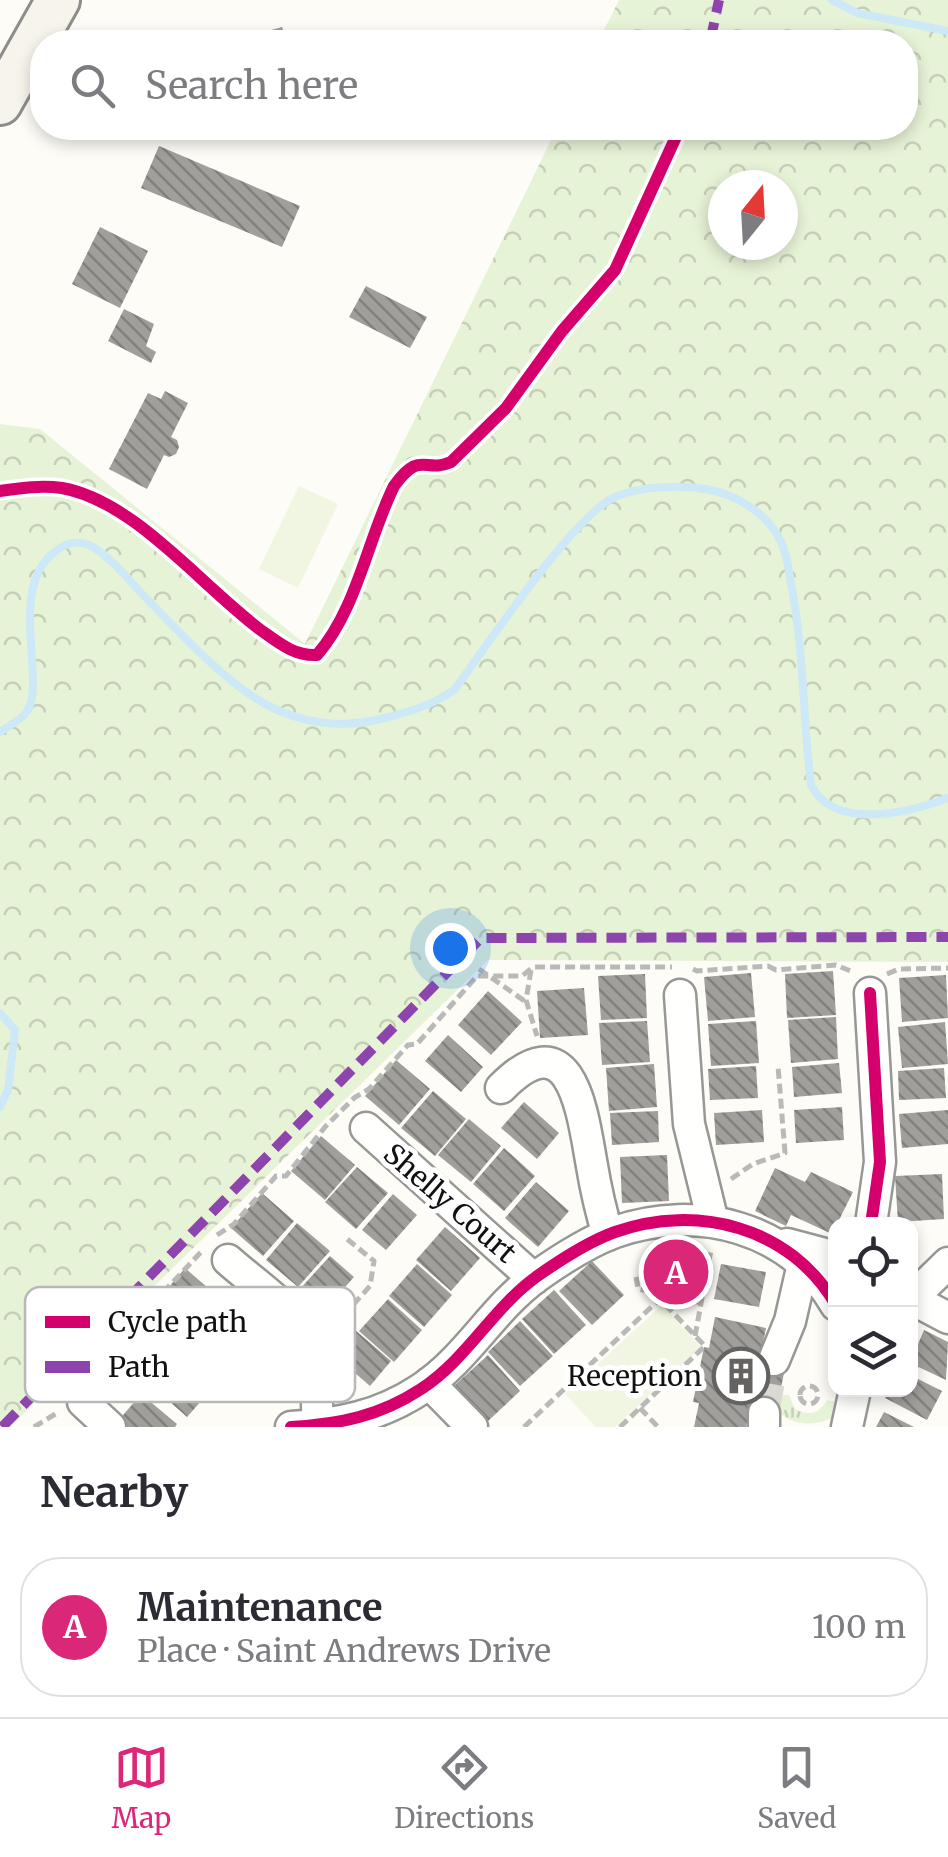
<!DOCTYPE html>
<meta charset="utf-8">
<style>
:root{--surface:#fff;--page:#f7f7f7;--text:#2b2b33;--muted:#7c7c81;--line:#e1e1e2;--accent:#db2777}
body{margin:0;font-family:Merriweather,serif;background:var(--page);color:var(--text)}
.controls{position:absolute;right:30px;bottom:30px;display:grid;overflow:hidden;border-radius:20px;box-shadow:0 5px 15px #0003}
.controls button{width:90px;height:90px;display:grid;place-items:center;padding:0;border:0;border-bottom:2px solid var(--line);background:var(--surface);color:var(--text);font:50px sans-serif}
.compass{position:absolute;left:708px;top:170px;width:90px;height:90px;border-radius:50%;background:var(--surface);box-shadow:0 5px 15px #0003;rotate:18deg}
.you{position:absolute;left:450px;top:948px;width:35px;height:35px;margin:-25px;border:8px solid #fff;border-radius:50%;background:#1a73e8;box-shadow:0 0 0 15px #1a73e833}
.badge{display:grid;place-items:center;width:65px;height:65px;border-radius:50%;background:var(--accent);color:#fff;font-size:32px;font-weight:700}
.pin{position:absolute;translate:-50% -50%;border:5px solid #fff;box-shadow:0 2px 10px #0006}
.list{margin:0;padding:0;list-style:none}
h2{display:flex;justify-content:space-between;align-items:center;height:130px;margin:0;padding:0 40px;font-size:42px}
h2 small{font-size:32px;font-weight:400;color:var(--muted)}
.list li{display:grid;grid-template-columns:65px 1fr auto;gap:30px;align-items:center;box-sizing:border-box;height:140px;margin:0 20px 20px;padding:0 20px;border:2px solid var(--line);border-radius:40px}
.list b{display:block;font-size:38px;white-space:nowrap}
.list p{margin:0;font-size:32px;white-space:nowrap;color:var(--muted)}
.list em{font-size:32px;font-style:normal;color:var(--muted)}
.icon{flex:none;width:55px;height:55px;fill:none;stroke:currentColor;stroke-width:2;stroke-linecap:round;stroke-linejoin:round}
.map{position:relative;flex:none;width:948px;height:1427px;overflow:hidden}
.search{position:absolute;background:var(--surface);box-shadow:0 5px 15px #0003;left:30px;right:30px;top:30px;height:110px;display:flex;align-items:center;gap:25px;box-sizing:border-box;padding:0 35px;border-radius:40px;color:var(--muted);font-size:38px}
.sheet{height:290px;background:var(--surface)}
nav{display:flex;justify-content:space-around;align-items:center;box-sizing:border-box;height:140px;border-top:2px solid var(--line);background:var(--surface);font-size:28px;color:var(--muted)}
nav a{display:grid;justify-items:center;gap:5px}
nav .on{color:var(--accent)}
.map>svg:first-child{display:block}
</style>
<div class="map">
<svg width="948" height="1427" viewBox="0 0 948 1427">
<defs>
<pattern id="grass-tufts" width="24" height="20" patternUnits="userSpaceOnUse" patternTransform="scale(2.5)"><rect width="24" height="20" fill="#e7f3d7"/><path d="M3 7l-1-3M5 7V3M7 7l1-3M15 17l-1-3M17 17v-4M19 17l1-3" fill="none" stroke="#c5cfb8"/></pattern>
<pattern id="park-crowns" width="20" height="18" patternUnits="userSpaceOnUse" patternTransform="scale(2.5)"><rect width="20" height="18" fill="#e7f3d7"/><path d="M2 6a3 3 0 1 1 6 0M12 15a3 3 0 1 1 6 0" fill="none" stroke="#c5cfb8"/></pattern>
<pattern id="building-back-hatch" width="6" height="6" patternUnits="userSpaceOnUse" patternTransform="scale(2.5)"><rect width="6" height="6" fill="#a19f9c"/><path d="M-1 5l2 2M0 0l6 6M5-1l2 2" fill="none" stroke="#82807e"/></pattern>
</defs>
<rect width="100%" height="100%" fill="#fdfcf7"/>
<path fill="url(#grass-tufts)" d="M 779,1395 L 789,1395 L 795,1409 C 809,1417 820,1413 827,1400 L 839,1403 L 837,1415 C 819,1427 791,1427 777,1410 Z"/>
<path fill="url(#park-crowns)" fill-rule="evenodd" d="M 619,0 L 948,0 L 948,962 L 488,960 L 10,1427 L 0,1427 L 0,424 L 40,429 L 305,644 L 557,128 L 906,128 L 906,42 L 598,42 ZM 723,185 L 783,185 L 783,245 L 723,245 Z"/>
<path fill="#f0f6e1" d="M 299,486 L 338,504 L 298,588 L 259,569 Z
M 662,1305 L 701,1347 L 615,1427 L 596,1427 L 565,1394 Z"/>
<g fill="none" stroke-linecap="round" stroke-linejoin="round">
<path stroke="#cde8f7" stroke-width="8" d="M 832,0 L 857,13 L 948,31
M 0,732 C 8,726 19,721 25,714 C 51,686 0,578 64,546 C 73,541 84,542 93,547 C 114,560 130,582 148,600 C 183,636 234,693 282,712 C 317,726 349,727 385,718 C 412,711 433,705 455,689 C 485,648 575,514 615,497 C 641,486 678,485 705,489 C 737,494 769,514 782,544 C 788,557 789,574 792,589 C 804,653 803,720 811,785 C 834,831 908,813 948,798
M 0,1013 L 15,1030 L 8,1090 L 0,1107"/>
</g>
<path fill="url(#building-back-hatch)" d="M 282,27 L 287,42 L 232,42 L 232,41 Z
M 159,146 L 300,206 L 282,247 L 141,188 Z
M 100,227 L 148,251 L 120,308 L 72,284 Z
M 366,286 L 427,317 L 410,348 L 349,317 Z
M 124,309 L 154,324 L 146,346 L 156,352 L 151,363 L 108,341 Z
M 165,391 L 188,403 L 171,437 L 177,440 L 179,447 L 176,454 L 169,457 L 164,455 L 147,489 L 109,469 L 148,393 L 161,399 Z
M 833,971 L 836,1015 L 787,1018 L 785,974 Z
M 751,973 L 755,1017 L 708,1021 L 704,977 Z
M 645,974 L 647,1018 L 601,1020 L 598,976 Z
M 946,975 L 948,1018 L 902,1022 L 899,978 Z
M 584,988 L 588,1035 L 540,1038 L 537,991 Z
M 488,991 L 522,1022 L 491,1055 L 458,1025 Z
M 836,1017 L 838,1059 L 791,1063 L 788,1020 Z
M 647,1021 L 650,1062 L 602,1065 L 599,1023 Z
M 756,1021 L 759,1063 L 711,1066 L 708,1024 Z
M 945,1022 L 948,1064 L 902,1068 L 898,1027 Z
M 448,1035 L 483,1067 L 461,1092 L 425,1061 Z
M 396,1060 L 430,1089 L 399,1125 L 365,1096 Z
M 839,1063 L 842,1093 L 794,1097 L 792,1067 Z
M 654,1064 L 657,1107 L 609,1111 L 606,1068 Z
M 756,1066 L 758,1098 L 710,1100 L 708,1069 Z
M 944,1068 L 946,1098 L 899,1100 L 898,1071 Z
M 433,1091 L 466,1119 L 435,1156 L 401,1128 Z
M 524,1102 L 559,1133 L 537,1159 L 501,1128 Z
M 842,1107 L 844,1140 L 796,1143 L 794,1110 Z
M 762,1110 L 764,1142 L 716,1145 L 714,1113 Z
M 948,1110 L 948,1144 L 902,1148 L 899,1114 Z
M 658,1111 L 659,1142 L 612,1145 L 610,1113 Z
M 469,1119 L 501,1146 L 471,1182 L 438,1155 Z
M 321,1136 L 355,1165 L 325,1200 L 291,1171 Z
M 504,1148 L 535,1176 L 504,1211 L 473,1184 Z
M 667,1155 L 669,1201 L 622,1203 L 620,1157 Z
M 357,1167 L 388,1193 L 356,1229 L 325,1202 Z
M 775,1168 L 805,1182 L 811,1172 L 853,1192 L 832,1234 L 791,1215 L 786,1226 L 755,1211 Z
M 942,1174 L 944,1219 L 898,1222 L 895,1176 Z
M 536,1182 L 569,1211 L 538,1247 L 505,1218 Z
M 262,1193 L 294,1221 L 263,1256 L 231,1228 Z
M 393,1194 L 417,1215 L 386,1250 L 362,1230 Z
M 297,1223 L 330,1251 L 298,1287 L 266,1260 Z
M 445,1227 L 480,1258 L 451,1291 L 416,1260 Z
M 656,1249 L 703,1258 L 696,1294 L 649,1285 Z
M 330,1256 L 354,1277 L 322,1313 L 298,1291 Z
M 592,1261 L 624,1295 L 592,1325 L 559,1291 Z
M 417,1264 L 452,1295 L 424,1327 L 389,1296 Z
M 721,1264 L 766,1272 L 759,1307 L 714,1299 Z
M 185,1268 L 218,1297 L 186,1334 L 153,1306 Z
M 554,1290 L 586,1325 L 554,1354 L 522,1319 Z
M 388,1299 L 422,1330 L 394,1362 L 359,1331 Z
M 715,1317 L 766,1328 L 760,1357 L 786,1362 L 776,1415 L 750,1410 L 746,1427 L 694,1427 L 699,1403 L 693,1402 L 704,1347 L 709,1348 Z
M 520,1321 L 553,1356 L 520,1386 L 488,1352 Z
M 354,1329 L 391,1361 L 370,1386 L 333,1354 Z
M 924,1330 L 948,1342 L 946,1380 L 910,1363 Z
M 182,1352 L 217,1383 L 187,1417 L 152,1386 Z
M 287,1355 L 290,1400 L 243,1403 L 241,1358 Z
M 488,1355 L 520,1391 L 488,1421 L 455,1385 Z
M 910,1375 L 942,1391 L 927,1420 L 885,1398 L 889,1390 L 910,1390 Z
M 141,1394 L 177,1424 L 175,1427 L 127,1427 L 119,1420 Z
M 884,1412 L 914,1427 L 876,1427 Z"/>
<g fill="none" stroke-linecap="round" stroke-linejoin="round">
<path stroke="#dad9d4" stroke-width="30" stroke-dasharray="30 15" stroke-linecap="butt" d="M 764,1413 L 774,1360"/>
<g stroke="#979795" stroke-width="35">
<path id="street" d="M 870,993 L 880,1162 L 871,1224
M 680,995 L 689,1124 L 713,1222
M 501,1088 C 573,1015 583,1117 592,1166 C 596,1190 601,1212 608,1235
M 366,1128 L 534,1279
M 787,1244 L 836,1257
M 228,1260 C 250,1280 296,1311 308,1338 C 318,1363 316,1398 318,1425
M 912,1299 L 948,1318
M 910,1300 L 948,1263
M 774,1360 L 790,1321 L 803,1264
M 429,1383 L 472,1427
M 83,1402 L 110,1427
M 291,1427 C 340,1424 380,1416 421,1389 C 467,1359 492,1309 536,1277 C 560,1260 587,1242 615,1232 C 697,1203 791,1227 836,1305
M 764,1427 L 764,1413
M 847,1427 L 855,1390"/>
</g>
<g stroke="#8e8d8b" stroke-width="48">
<path id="secondary" d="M 0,103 L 58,0"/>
</g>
<path stroke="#b9b9b8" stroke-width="5" stroke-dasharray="10 5" stroke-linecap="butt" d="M 479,969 L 526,1002
M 693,969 L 697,971 L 768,966 L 776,970 L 836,965 L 853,972
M 531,970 L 526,1000 L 537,1036
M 887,974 L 899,969 L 948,968
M 731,1179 L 753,1164 L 785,1153 L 778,1066
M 217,1235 L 234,1224 L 276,1176 L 286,1176 L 325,1127 L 354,1098 L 369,1089 L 408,1045 L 417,1044 L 477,976 L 522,976 L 533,967 L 672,967
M 333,1327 L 370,1286 L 374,1261 L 347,1239
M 695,1336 L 711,1250
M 77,1375 L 136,1311 L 156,1300 L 203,1250
M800 1395a9 9 0 1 1 18 0a9 9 0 1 1-18 0Z
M 640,1408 L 658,1427
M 34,1427 L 57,1413
M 524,1427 L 664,1295 L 702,1303
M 620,1427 L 705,1346 L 653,1292 L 638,1289 L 636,1277"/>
<use href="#street" stroke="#fffffe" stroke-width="30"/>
<use href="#secondary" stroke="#f6f4eb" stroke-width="42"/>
<path stroke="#8e44ad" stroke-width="10" stroke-dasharray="20 10" stroke-linecap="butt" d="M 710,42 L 719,0
M 2,1427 L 481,938 L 948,937"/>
<g stroke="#fff" stroke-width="19">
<path id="cycleway" d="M 0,491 C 21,488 41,485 62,488 C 135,501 201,586 262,631 C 279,643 294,656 317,655 C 357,609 367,541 394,486 C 421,449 424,474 451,462 L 506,408 L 562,331 L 615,270 L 680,128
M 870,993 L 880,1162 L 871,1224
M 291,1427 C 340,1424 380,1416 421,1389 C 467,1359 492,1309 536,1277 C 560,1260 587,1242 615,1232 C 697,1203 791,1227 836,1305"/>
</g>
<use href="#cycleway" stroke="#d6006c" stroke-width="12"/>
</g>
<defs>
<g id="building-ring" transform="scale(2.875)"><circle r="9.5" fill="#fff" stroke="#646362" stroke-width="1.5"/><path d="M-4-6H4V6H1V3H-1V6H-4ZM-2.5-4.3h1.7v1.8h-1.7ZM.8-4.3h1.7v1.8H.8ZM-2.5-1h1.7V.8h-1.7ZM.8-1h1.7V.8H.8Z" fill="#646362"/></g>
</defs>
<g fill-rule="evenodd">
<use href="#building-ring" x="741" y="1376"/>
</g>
<g text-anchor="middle" stroke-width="10" stroke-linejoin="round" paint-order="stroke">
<g font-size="28" fill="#111" stroke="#fff">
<text transform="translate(450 1203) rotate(41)" y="10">Shelly Court</text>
</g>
<g font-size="28" fill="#111" stroke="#fff" text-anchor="end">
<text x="702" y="1386">Reception</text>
</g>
</g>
<rect x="25" y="1287" width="330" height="115" rx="15" fill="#fff" stroke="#b8b8b8" stroke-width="2.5"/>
<rect x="45" y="1316" width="45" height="12" fill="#d6006c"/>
<rect x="45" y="1361" width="45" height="12" fill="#8e44ad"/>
<g font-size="28" fill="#111">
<text x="108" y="1332">Cycle path</text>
<text x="108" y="1377">Path</text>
</g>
</svg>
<div class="controls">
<button><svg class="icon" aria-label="locate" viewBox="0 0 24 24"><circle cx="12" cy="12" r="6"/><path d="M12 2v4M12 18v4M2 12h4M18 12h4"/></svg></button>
<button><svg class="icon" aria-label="layers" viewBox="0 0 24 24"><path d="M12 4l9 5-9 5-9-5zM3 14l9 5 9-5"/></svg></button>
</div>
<svg class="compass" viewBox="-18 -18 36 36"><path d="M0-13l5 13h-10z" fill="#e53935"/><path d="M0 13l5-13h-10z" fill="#7c7c81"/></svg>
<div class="you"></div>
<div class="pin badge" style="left:676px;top:1272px">A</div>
<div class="search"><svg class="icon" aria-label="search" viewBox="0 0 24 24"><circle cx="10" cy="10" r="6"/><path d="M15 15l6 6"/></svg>Search here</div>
</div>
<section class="sheet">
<h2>Nearby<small></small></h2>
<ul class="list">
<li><span class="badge">A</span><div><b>Maintenance</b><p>Place · Saint Andrews Drive</p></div><em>100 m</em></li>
</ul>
</section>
<nav>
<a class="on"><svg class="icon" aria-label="map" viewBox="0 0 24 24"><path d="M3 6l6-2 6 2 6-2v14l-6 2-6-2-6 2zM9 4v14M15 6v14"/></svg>Map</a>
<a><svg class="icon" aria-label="directions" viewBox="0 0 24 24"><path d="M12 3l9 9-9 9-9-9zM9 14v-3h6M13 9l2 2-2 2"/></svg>Directions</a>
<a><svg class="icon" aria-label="saved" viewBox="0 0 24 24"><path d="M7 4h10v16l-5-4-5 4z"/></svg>Saved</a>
</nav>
